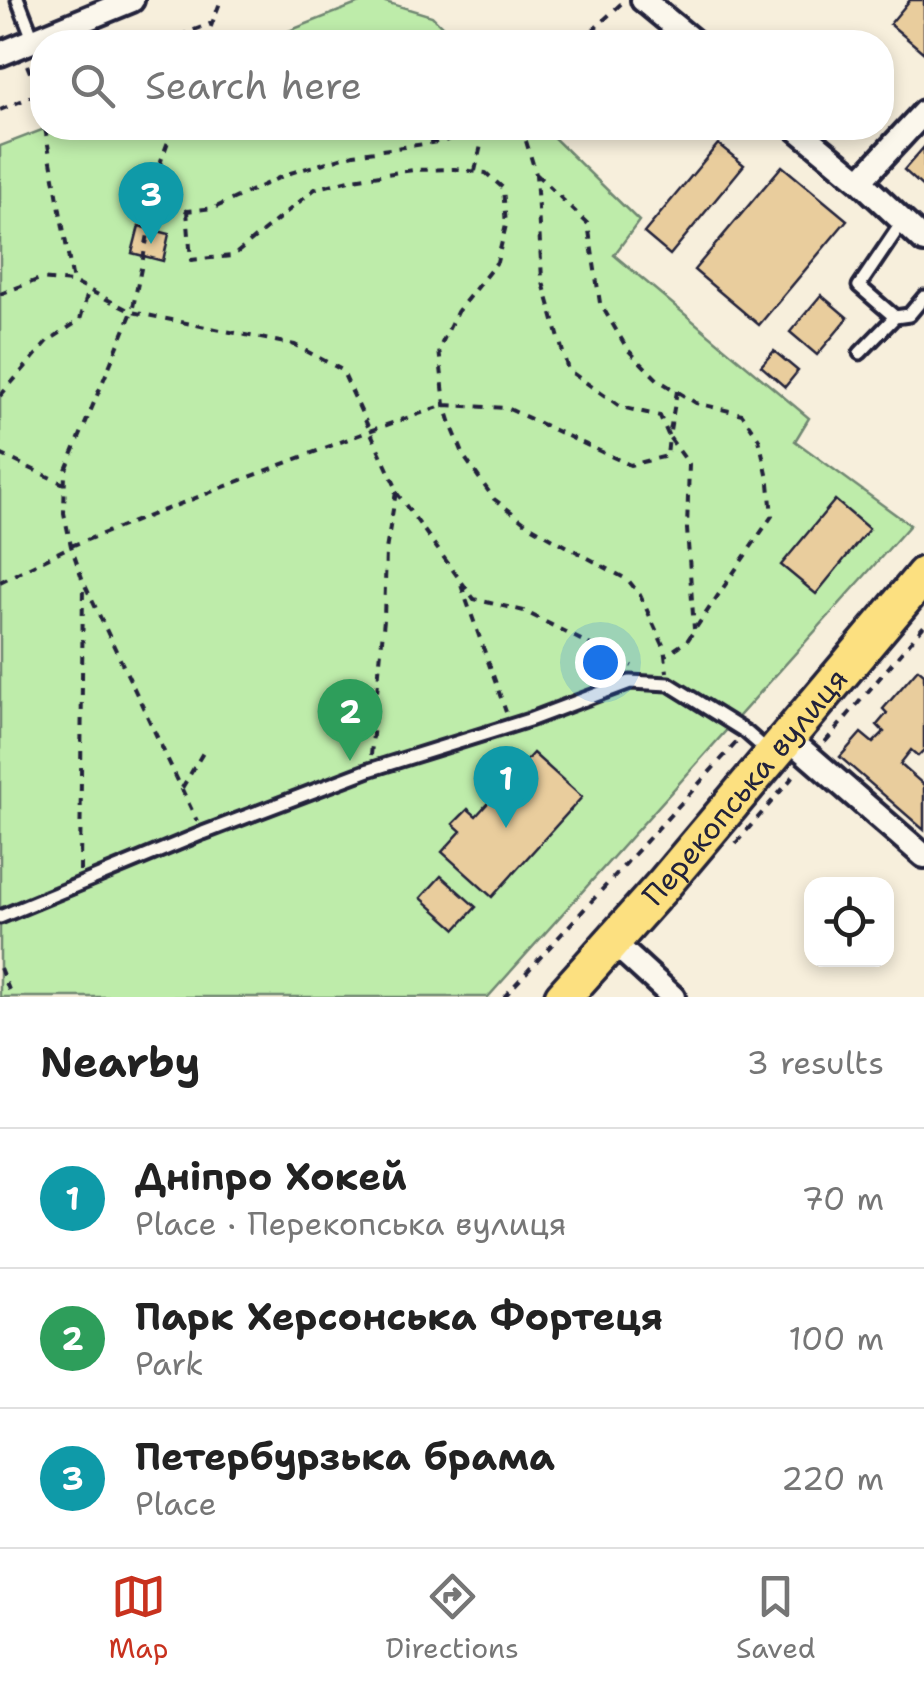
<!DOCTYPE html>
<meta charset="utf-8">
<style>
:root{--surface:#fff;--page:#f6f6f6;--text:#222;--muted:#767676;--line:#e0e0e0;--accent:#c8321e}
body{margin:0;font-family:"Shantell Sans",sans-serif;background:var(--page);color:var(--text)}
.controls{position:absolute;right:30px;bottom:30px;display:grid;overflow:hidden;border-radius:20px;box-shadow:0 5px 15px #0003}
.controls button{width:90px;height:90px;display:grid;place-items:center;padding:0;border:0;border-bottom:2px solid var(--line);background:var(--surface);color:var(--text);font:50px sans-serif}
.you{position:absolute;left:600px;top:662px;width:35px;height:35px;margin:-25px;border:8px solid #fff;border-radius:50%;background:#1a73e8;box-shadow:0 0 0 15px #1a73e833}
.badge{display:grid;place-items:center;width:65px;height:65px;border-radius:50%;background:var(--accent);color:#fff;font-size:32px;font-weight:700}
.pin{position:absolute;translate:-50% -82px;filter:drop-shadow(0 2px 5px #0008)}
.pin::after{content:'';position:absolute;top:52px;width:35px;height:30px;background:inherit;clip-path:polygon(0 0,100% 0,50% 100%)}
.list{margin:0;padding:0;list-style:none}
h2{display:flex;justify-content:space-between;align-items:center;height:130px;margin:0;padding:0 40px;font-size:42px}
h2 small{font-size:32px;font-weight:400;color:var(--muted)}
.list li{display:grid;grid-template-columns:65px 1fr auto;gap:30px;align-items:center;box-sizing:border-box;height:140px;padding:0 40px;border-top:2px solid var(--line)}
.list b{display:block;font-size:38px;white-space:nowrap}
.list p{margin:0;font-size:32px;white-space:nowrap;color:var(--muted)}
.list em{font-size:32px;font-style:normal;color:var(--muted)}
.icon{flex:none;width:55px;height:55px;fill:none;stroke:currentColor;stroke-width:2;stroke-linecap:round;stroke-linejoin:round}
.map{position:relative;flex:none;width:924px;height:997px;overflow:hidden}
.search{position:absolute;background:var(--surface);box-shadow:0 5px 15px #0003;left:30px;right:30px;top:30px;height:110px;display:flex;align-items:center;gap:25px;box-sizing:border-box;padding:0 35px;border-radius:40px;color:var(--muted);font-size:38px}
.sheet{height:550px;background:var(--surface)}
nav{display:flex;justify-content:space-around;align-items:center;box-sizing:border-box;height:140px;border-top:2px solid var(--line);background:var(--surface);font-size:28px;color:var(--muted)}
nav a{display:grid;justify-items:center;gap:5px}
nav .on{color:var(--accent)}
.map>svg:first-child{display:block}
</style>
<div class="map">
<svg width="924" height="997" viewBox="0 0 924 997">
<rect width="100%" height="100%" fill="#f7efdc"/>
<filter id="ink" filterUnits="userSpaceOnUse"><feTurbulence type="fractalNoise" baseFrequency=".01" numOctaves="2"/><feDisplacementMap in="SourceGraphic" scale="20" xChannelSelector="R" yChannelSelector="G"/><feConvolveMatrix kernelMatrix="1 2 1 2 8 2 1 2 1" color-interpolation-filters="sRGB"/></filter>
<g filter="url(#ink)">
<path fill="#beecaa" stroke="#708772" stroke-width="2.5" d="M 367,0 L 379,0 L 432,16 L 458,42 L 261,42 Z
M 47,128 L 544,128 L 639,221 L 614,255 L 809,418 L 795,441 L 910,525 L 488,997 L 0,997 L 0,146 Z"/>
<path fill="#e9cd9d" stroke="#22223b" stroke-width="2.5" d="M 910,0 L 924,0 L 924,53 L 890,24 Z
M 718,144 L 744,165 L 670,255 L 644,233 Z
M 924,147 L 924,188 L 904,170 Z
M 782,166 L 847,220 L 759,325 L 694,270 Z
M 139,226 L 169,234 L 163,261 L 132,253 Z
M 821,295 L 848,318 L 817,355 L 790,332 Z
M 774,351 L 798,371 L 785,387 L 761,366 Z
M 835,500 L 869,529 L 816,594 L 781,565 Z
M 918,669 L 924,674 L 924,750 L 918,756 L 911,750 L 900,764 L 924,785 L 924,830 L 840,757 L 861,733 L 873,743 L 884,732 L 877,725 L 887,713 L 883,709 Z
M 533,753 L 582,797 L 492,897 L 442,852 L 461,831 L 453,824 L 468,809 L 476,816 Z
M 441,876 L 476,907 L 456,929 L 421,898 Z"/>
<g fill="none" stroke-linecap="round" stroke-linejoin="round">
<g stroke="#22223b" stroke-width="19">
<path id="lane" d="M 18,0 L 34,41
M 895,317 L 859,286 L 903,221
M 860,353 L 895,317 L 909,315 L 924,297
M 0,917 L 203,833 L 369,770 L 529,720 L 630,682 L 669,684 L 746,732 L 771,754"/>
</g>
<g stroke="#22223b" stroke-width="30">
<path id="street" d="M 643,0 L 694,42
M 0,54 L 132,0
M 796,128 L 860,181 L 924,241
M 860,181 L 924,112
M 787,737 L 924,856
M 613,942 L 673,997"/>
</g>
<g stroke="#22223b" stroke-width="42">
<g id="primary">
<path id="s1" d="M 563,997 L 664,884 L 924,575"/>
</g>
</g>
<path stroke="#22223b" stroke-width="4" stroke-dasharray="8 8" stroke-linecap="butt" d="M 164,42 L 212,23
M 205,42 L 221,0
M 580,42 L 624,1
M 27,65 L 39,94 L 42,112
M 0,110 L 42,92
M 45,128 L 73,282
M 173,128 L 158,169 L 156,196 L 132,312 L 65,472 L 64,513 L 71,546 L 83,581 L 197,821
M 475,171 L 485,128
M 536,174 L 588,224 L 600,303 L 628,350 L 658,380 L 696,403 L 742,414 L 759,439 L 769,483 L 772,516 L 687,641 L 666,655
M 156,196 L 187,211 L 214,208 L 287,174 L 354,154 L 445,141 L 473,128
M 187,211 L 191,260 L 233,256 L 315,189 L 353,179 L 413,170 L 455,169 L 486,173 L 503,188 L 506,225 L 497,262 L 457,312 L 439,349 L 445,405 L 452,427 L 465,458 L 494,499 L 530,526 L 628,580 L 640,595 L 664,647 L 667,672
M 0,294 L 40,279 L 73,282 L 132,312 L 295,345 L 342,370 L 395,485 L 396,492 L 386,550 L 384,619 L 371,755
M 677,391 L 669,437 L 689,464 L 687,529 L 694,629
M 0,396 L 48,341 L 80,320 L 89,289
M 0,454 L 64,484
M 396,492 L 474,599 L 524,611 L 632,666
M 0,582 L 71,546 L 369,431 L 445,405 L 507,408 L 630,465 L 667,456 L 669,437 L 660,416 L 621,407 L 568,370 L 542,279 L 536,174 L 526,141 L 518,128
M 461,585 L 506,712
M 825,742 L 924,626
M 182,788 L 204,751
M 736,843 L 798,771
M 80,871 L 83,585
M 0,968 L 12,997
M 504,997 L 736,743"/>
<use href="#lane" stroke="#fbf7ec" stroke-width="11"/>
<use href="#street" stroke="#fbf7ec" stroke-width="22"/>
<use href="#primary" stroke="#fce080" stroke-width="35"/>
</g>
</g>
<g text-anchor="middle" stroke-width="10" stroke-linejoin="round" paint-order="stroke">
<g font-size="30" fill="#22223b" stroke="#fbf7ec">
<text dy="10" stroke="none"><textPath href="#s1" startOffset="278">Перекопська вулиця</textPath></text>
</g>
</g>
</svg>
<div class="controls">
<button><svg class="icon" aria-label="locate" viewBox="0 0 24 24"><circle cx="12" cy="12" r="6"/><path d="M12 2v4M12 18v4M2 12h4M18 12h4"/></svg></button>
</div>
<div class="you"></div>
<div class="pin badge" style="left:506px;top:828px;background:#0f9aa8">1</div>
<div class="pin badge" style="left:350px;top:761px;background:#2e9e5b">2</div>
<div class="pin badge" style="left:151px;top:244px;background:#0f9aa8">3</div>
<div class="search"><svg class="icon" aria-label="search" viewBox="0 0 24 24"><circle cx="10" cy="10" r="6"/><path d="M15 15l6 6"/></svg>Search here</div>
</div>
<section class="sheet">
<h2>Nearby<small>3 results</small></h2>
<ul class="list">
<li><span class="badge" style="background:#0f9aa8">1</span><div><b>Дніпро Хокей</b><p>Place · Перекопська вулиця</p></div><em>70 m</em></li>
<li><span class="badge" style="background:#2e9e5b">2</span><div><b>Парк Херсонська Фортеця</b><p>Park</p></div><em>100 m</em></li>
<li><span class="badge" style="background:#0f9aa8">3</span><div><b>Петербурзька брама</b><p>Place</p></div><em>220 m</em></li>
</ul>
</section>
<nav>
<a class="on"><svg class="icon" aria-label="map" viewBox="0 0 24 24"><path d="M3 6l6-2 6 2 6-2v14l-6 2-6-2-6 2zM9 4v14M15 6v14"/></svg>Map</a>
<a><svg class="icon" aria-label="directions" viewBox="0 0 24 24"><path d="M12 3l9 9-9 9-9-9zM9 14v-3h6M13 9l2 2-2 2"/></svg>Directions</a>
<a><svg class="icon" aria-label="saved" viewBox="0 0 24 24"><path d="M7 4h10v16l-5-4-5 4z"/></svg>Saved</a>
</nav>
